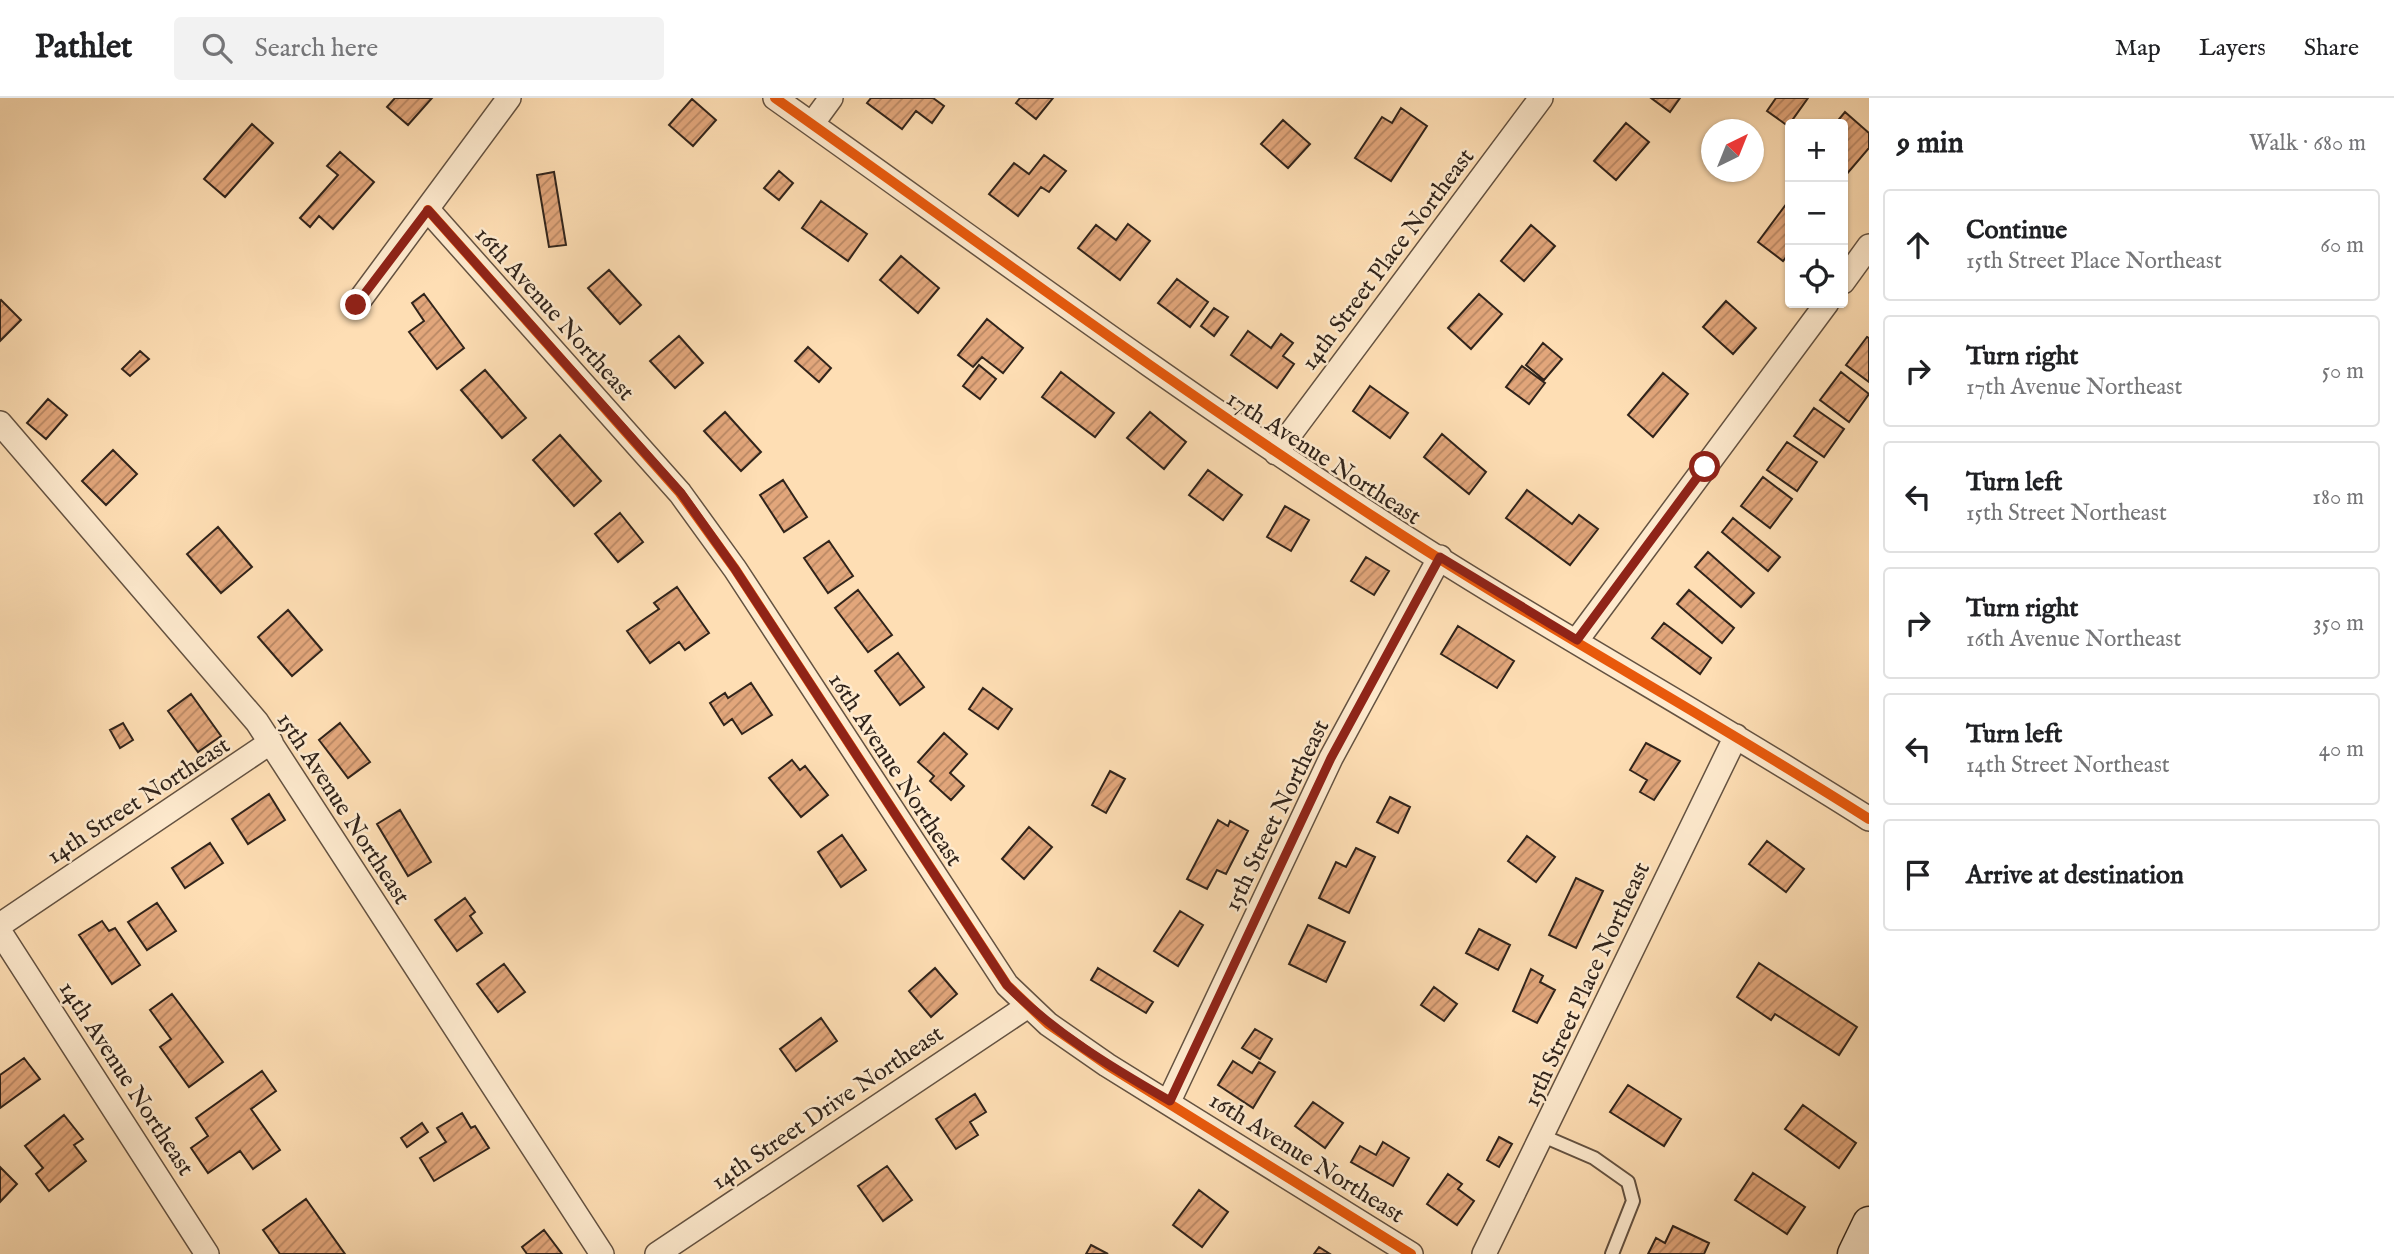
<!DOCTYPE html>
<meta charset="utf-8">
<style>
:root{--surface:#fff;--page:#f2f2f2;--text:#202124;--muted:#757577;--line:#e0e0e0}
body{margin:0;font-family:"IM FELL English",serif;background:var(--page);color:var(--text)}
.controls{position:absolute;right:21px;top:21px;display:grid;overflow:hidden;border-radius:7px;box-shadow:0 2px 5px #0004}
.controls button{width:63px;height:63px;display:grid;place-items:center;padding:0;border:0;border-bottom:2px solid var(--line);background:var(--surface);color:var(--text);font:35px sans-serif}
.compass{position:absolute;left:1701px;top:21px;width:63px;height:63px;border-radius:50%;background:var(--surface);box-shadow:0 2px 5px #0004;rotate:43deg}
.stop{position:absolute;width:21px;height:21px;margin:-16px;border:5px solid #8f2418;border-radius:50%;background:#fff}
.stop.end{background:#8f2418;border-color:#fff;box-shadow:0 2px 7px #0008}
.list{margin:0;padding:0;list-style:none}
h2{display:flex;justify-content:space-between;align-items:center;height:91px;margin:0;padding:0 28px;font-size:30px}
h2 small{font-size:23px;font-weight:400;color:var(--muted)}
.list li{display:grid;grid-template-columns:46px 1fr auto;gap:21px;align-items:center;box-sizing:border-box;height:112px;margin:0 14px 14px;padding:0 14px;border:2px solid var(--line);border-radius:7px}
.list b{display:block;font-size:26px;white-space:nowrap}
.list p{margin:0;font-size:23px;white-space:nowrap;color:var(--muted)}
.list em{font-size:23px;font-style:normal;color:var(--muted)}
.icon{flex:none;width:38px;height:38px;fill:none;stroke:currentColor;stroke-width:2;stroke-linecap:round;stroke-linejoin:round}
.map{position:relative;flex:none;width:1869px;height:1156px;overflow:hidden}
header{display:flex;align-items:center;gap:42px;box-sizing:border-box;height:98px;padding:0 35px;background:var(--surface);border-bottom:2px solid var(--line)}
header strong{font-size:33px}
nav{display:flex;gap:38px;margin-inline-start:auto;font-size:24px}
.search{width:490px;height:63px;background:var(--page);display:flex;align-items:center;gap:18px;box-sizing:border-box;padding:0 24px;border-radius:7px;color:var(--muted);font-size:26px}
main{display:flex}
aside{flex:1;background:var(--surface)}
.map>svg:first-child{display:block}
</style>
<header>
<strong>Pathlet</strong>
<div class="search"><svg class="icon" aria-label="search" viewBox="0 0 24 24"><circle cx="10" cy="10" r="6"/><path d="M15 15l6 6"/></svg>Search here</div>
<nav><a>Map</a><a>Layers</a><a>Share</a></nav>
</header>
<main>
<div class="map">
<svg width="1869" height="1156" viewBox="0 0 1869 1156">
<defs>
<pattern id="building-hatch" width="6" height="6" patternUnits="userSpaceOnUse" patternTransform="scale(1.75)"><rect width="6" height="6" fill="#e2a67b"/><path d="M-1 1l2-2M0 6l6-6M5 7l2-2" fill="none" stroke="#b88764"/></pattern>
</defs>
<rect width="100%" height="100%" fill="#fedeb4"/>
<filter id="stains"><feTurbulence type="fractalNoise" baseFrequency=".00286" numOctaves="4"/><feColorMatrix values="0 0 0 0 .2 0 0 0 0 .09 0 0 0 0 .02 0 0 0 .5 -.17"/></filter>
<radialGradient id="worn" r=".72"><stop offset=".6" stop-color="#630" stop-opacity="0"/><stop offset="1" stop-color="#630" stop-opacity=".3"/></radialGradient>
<path fill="url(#building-hatch)" stroke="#31241b" stroke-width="2" d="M 395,0 L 432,0 L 408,27 L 387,9 Z
M 871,0 L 933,0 L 944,8 L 932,25 L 916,13 L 902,31 L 867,5 Z
M 1020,0 L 1053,0 L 1036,21 L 1016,5 Z
M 1651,0 L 1680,0 L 1670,14 Z
M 1776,0 L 1808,0 L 1788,28 L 1767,13 Z
M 692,1 L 716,22 L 693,48 L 669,27 Z
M 1401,10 L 1427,28 L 1391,83 L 1355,60 L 1382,19 L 1392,25 Z
M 1845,14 L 1869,35 L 1869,50 L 1846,77 L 1843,75 L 1843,26 L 1835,26 Z
M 1283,22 L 1310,46 L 1288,70 L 1261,46 Z
M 1626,25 L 1649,44 L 1616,82 L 1594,63 Z
M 252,26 L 273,45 L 225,99 L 204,81 Z
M 340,54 L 374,84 L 333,131 L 319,118 L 310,129 L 300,120 L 338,77 L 327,68 Z
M 1044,57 L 1066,73 L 1049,94 L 1041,89 L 1018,118 L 989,96 L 1014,65 L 1029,76 Z
M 779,73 L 793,85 L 779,102 L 764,90 Z
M 554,74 L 566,147 L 549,149 L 537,77 Z
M 1790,101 L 1790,154 L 1783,163 L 1758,144 Z
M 821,103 L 867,136 L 848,163 L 802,130 Z
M 1128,126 L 1150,143 L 1120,182 L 1078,150 L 1096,127 L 1116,142 Z
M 1531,127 L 1555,148 L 1524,183 L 1501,163 Z
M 901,158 L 939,190 L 918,215 L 880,182 Z
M 609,172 L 641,207 L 620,226 L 588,190 Z
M 1177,181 L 1208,204 L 1190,229 L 1158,205 Z
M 424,196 L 464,250 L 437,271 L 409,234 L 424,223 L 412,205 Z
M 1479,196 L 1502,216 L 1471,251 L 1448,230 Z
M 1,202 L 21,222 L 0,243 L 0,203 Z
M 1726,203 L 1756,230 L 1733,256 L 1703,229 Z
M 1214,210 L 1228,219 L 1214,238 L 1201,228 Z
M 987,221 L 1023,250 L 1003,275 L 982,259 L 973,269 L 958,257 Z
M 1248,233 L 1271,250 L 1281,236 L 1293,245 L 1283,258 L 1294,266 L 1277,290 L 1231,257 Z
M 679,238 L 703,265 L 675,290 L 650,263 Z
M 1867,239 L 1869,240 L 1869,284 L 1846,267 Z
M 1543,245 L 1562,261 L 1544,282 L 1526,267 Z
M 808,249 L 831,270 L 819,284 L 795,263 Z
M 140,253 L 149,261 L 130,278 L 122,271 Z
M 979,267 L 996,281 L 980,301 L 963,288 Z
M 1522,268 L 1545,285 L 1529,306 L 1506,289 Z
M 485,272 L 526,320 L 502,340 L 461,292 Z
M 1061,274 L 1114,315 L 1095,339 L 1042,299 Z
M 1841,274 L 1869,296 L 1849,324 L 1820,302 Z
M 1663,275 L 1688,296 L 1653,339 L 1628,317 Z
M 1370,288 L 1408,315 L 1390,340 L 1353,313 Z
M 48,301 L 67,317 L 46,341 L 27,325 Z
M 1814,310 L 1844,331 L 1824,359 L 1794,338 Z
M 725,314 L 761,354 L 741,373 L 704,333 Z
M 1150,314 L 1186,344 L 1164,371 L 1127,340 Z
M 1442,336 L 1486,374 L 1469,396 L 1424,359 Z
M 560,337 L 601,383 L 574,408 L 533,362 Z
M 1787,344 L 1817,364 L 1797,393 L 1767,372 Z
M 113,352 L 137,376 L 106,407 L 82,383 Z
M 1208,372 L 1242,397 L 1223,422 L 1189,397 Z
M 1763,379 L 1792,401 L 1770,430 L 1741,408 Z
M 783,382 L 807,419 L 784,434 L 760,397 Z
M 1527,392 L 1572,426 L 1579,417 L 1598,431 L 1570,467 L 1506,420 Z
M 1285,408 L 1309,422 L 1291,453 L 1267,439 Z
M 620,415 L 643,444 L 618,464 L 595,436 Z
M 1733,420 L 1780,459 L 1768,473 L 1722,434 Z
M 218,429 L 252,469 L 221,495 L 187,456 Z
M 829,443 L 853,478 L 828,495 L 804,460 Z
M 1708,454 L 1754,495 L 1741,509 L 1695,469 Z
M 1366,459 L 1389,473 L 1374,497 L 1351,483 Z
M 677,489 L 709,535 L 685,552 L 679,544 L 650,565 L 627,533 L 659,511 L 654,505 Z
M 858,492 L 892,537 L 868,554 L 835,510 Z
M 1689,492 L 1734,530 L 1722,545 L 1677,506 Z
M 288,512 L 322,552 L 292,578 L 258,539 Z
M 1664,525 L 1711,560 L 1700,576 L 1652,540 Z
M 1458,528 L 1514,563 L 1497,590 L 1441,556 Z
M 898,555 L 924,589 L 900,607 L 875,573 Z
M 751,585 L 772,617 L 742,636 L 732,621 L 724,627 L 710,605 L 725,595 L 728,600 Z
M 983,590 L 1012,611 L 998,631 L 969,611 Z
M 191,596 L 221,638 L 198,654 L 168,613 Z
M 123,625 L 133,642 L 120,650 L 110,632 Z
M 340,625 L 370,664 L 348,680 L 319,642 Z
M 944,635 L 967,656 L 950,675 L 964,688 L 951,702 L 930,683 L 934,678 L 918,664 Z
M 1646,645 L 1680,663 L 1654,702 L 1640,694 L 1647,682 L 1630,672 Z
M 792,662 L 800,672 L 805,668 L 828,697 L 801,719 L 769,680 Z
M 1110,673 L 1125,681 L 1106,715 L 1092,707 Z
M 269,696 L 285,722 L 248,746 L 232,721 Z
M 1390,699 L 1410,709 L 1398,735 L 1377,724 Z
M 400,712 L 431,764 L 408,778 L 377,726 Z
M 1218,722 L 1228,728 L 1230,723 L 1248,733 L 1226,776 L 1217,772 L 1207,791 L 1187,781 Z
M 1029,729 L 1052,749 L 1024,781 L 1002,761 Z
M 842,737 L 866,772 L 841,789 L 818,754 Z
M 1527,738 L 1555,759 L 1536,784 L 1508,763 Z
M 1767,743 L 1804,771 L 1786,794 L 1749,766 Z
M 210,745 L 223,765 L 185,790 L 172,770 Z
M 1356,750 L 1375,759 L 1349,815 L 1319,800 L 1336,764 L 1346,769 Z
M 1576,780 L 1603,793 L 1576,850 L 1549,837 Z
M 465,800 L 475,814 L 470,818 L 482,835 L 457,853 L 435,822 Z
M 157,805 L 176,833 L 147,852 L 128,824 Z
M 1180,813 L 1203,827 L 1178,868 L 1154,853 Z
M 102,823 L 109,833 L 115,830 L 140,867 L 112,886 L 79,837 Z
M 1308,827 L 1345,844 L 1326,884 L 1289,866 Z
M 1479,831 L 1510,847 L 1498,872 L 1466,855 Z
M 1759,865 L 1857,929 L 1839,957 L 1775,916 L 1771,922 L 1737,899 Z
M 504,866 L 525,894 L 498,914 L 477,886 Z
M 935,870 L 957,896 L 931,919 L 909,893 Z
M 1098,870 L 1153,904 L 1146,915 L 1091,882 Z
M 1531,871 L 1543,878 L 1540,884 L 1555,892 L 1537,925 L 1513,913 Z
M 1434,889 L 1457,906 L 1444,923 L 1421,907 Z
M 172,896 L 223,964 L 189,989 L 160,949 L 171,941 L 150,912 Z
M 821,920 L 837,943 L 796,973 L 780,951 Z
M 1255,931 L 1272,941 L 1260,961 L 1242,950 Z
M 24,960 L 40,981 L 0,1010 L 0,977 Z
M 1233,963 L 1252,975 L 1259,964 L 1275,974 L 1253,1010 L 1218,987 Z
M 262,973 L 276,993 L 251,1011 L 280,1052 L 253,1071 L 240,1053 L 208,1075 L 191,1050 L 208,1038 L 196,1020 Z
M 1628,987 L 1681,1021 L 1664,1048 L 1610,1014 Z
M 975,996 L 986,1014 L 970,1024 L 978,1037 L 956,1051 L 936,1021 Z
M 1313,1004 L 1343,1025 L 1325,1050 L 1295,1028 Z
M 1803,1007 L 1856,1045 L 1839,1070 L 1785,1031 Z
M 462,1015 L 471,1030 L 475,1028 L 489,1050 L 434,1083 L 420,1060 L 446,1044 L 437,1030 Z
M 64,1017 L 83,1041 L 74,1047 L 86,1063 L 49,1093 L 36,1076 L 43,1070 L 25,1048 Z
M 422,1025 L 428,1034 L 407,1049 L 401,1040 Z
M 1499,1039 L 1512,1046 L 1499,1069 L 1487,1062 Z
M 1383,1044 L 1409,1060 L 1393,1088 L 1351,1064 L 1360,1048 L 1376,1057 Z
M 887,1068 L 912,1102 L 883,1123 L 858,1088 Z
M 0,1069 L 17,1086 L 0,1104 Z
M 1753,1075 L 1805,1109 L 1787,1136 L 1735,1102 Z
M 1448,1076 L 1462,1086 L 1458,1091 L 1474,1103 L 1457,1127 L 1427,1106 Z
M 1199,1092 L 1228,1114 L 1202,1149 L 1173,1127 Z
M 306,1101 L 345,1156 L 280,1156 L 263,1132 Z
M 1673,1128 L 1709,1145 L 1704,1156 L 1648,1156 L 1656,1140 L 1665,1145 Z
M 544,1132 L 562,1156 L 527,1156 L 522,1149 Z
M 1091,1147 L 1108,1156 L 1086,1156 Z
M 1319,1149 L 1330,1156 L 1314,1156 Z"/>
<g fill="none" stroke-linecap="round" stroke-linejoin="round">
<g stroke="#645241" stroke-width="16">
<path id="service" d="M 1543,1038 L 1594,1060 L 1628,1084 L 1633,1103 L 1612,1156"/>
</g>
<g stroke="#645241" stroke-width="26">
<path id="minor" d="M 775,0 C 974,141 1170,286 1374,419 C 1536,525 1706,617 1869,721
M 812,26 L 831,0
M 428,112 L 680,395 L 735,471 L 1007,887 L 1048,926 L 1107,967 L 1411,1156
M 1843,184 L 1869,148
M 356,207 L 509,0
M 0,325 L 257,624 L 602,1156
M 1276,355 L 1541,0
M 1577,542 L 1827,205
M 0,827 L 271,644
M 0,834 L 207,1156
M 1169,1003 L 1331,660 L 1440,459
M 657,1156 L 1028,908
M 1484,1156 L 1736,638"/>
</g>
<g stroke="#31241b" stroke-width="35">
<path id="secondary" d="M 1854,1156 L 1869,1125"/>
</g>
<use href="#service" stroke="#feeace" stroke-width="12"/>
<use href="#minor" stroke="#feeace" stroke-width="23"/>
<use href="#secondary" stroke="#feeace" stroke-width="32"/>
<g stroke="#feeace" stroke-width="15">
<path id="cycleway" d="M 775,0 C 974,141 1170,286 1374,419 C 1536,525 1706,617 1869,721
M 428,112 L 680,395 L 735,471 L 1007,887 L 1048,926 L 1107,967 L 1411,1156"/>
</g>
<use href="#cycleway" stroke="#e8590c" stroke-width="10"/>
</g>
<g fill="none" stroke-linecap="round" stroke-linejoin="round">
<path stroke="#8f2418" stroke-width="9" d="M 356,207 L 428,112 L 681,395 L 735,471 L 1007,887 C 1054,935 1111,969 1170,1003 L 1331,660 L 1440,459 L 1577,542 L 1705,369"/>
</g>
<g text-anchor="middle" stroke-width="5" stroke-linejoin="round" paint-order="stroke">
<g font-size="24" fill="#31241b" stroke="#feeace">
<text transform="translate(1387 161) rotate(-53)" y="8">14th Street Place Northeast</text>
<text transform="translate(555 215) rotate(48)" y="8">16th Avenue Northeast</text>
<text transform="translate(1324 359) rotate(33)" y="8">17th Avenue Northeast</text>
<text transform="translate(896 671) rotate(57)" y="8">16th Avenue Northeast</text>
<text transform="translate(138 702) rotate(-33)" y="8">14th Street Northeast</text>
<text transform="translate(344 710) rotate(57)" y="8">15th Avenue Northeast</text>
<text transform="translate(1276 717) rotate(-64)" y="8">15th Street Northeast</text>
<text transform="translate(1586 886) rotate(-65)" y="8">15th Street Place Northeast</text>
<text transform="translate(127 980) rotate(57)" y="8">14th Avenue Northeast</text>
<text transform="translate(827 1009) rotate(-34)" y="8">14th Street Drive Northeast</text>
<text transform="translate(1307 1059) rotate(32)" y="8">16th Avenue Northeast</text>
</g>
</g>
<rect width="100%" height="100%" filter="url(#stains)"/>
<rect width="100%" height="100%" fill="url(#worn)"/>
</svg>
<div class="controls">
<button>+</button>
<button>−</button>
<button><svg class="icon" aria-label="locate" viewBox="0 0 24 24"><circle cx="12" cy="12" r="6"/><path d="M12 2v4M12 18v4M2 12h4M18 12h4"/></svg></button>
</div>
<svg class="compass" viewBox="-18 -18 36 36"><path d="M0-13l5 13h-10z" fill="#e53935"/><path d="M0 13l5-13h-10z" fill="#757577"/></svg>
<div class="stop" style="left:1705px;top:369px"></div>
<div class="stop end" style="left:356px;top:207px"></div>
</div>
<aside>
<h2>9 min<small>Walk · 680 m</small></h2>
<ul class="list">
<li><svg class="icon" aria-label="ahead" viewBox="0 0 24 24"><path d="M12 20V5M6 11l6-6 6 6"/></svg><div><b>Continue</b><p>15th Street Place Northeast</p></div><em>60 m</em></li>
<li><svg class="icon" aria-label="right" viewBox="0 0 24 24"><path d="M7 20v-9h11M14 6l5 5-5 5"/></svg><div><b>Turn right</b><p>17th Avenue Northeast</p></div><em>50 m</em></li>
<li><svg class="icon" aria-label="left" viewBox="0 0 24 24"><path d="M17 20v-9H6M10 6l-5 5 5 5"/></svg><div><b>Turn left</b><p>15th Street Northeast</p></div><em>180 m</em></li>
<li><svg class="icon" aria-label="right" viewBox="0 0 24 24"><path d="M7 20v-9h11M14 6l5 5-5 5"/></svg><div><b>Turn right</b><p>16th Avenue Northeast</p></div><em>350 m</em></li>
<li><svg class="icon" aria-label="left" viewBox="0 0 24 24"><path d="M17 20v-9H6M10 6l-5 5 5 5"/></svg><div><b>Turn left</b><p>14th Street Northeast</p></div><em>40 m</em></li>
<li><svg class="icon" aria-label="arrive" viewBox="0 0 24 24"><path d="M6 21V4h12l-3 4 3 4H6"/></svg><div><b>Arrive at destination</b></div></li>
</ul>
</aside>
</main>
